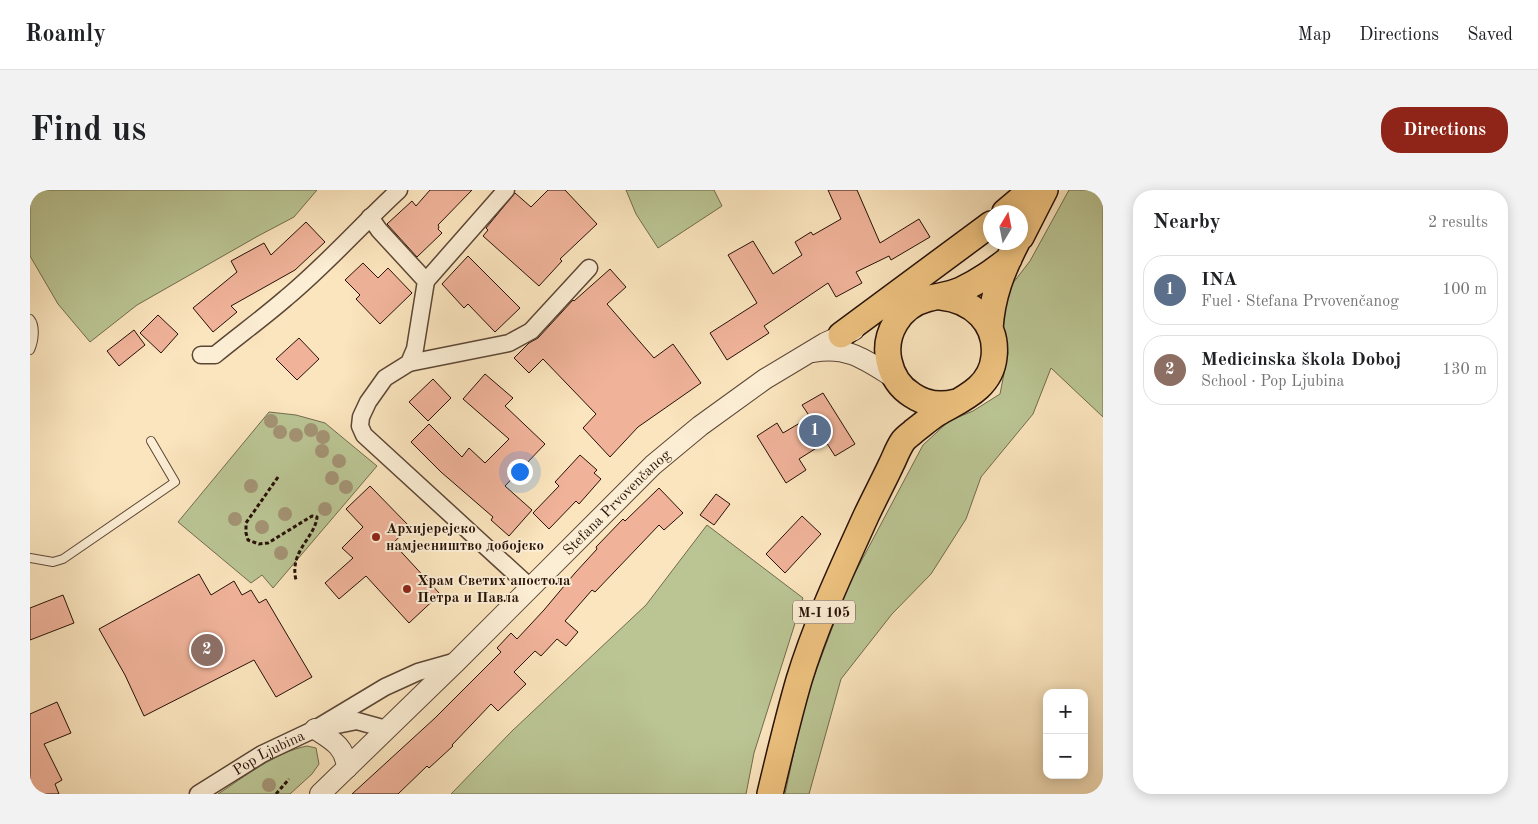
<!DOCTYPE html>
<meta charset="utf-8">
<style>
:root{--surface:#fff;--page:#f2f2f2;--text:#202124;--muted:#757577;--line:#e0e0e0;--accent:#8f2418}
body{margin:0;font-family:"Old Standard TT",serif;background:var(--page);color:var(--text)}
.controls{position:absolute;right:15px;bottom:15px;display:grid;overflow:hidden;border-radius:10px;box-shadow:0 2px 12px #0003}
.controls button{width:45px;height:45px;display:grid;place-items:center;padding:0;border:0;border-bottom:1px solid var(--line);background:var(--surface);color:var(--text);font:25px sans-serif}
.compass{position:absolute;left:953px;top:15px;width:45px;height:45px;border-radius:50%;background:var(--surface);box-shadow:0 2px 12px #0003;rotate:10deg}
.you{position:absolute;left:489px;top:281px;width:18px;height:18px;margin:-12px;border:4px solid #fff;border-radius:50%;background:#1a73e8;box-shadow:0 0 0 8px #1a73e833}
.badge{display:grid;place-items:center;width:32px;height:32px;border-radius:50%;background:var(--accent);color:#fff;font-size:16px;font-weight:700}
.pin{position:absolute;translate:-50% -50%;border:2px solid #fff;box-shadow:0 1px 5px #0006}
.list{margin:0;padding:0;list-style:none}
h2{display:flex;justify-content:space-between;align-items:center;height:65px;margin:0;padding:0 20px;font-size:21px}
h2 small{font-size:16px;font-weight:400;color:var(--muted)}
.list li{display:grid;grid-template-columns:32px 1fr auto;gap:15px;align-items:center;box-sizing:border-box;height:70px;margin:0 10px 10px;padding:0 10px;border:1px solid var(--line);border-radius:20px}
.list b{display:block;font-size:19px;white-space:nowrap}
.list p{margin:0;font-size:16px;white-space:nowrap;color:var(--muted)}
.list em{font-size:16px;font-style:normal;color:var(--muted)}
.map{position:relative;flex:none;width:1073px;height:604px;overflow:hidden;border-radius:20px}
header{display:flex;align-items:center;gap:30px;box-sizing:border-box;height:70px;padding:0 25px;background:var(--surface);border-bottom:1px solid var(--line)}
header strong{font-size:24px}
nav{display:flex;gap:28px;margin-inline-start:auto;font-size:18px}
.intro{display:flex;align-items:center;justify-content:space-between;box-sizing:border-box;height:120px;padding:0 30px}
h1{margin:0;font-size:35px}
.button{padding:12px 22px;border-radius:20px;background:var(--accent);color:#fff;font-size:18px;font-weight:700}
main{display:flex;gap:30px;padding:0 30px}
aside{flex:1;background:var(--surface);border-radius:20px;box-shadow:0 2px 12px #0003}
.map>svg:first-child{display:block}
</style>
<header>
<strong>Roamly</strong>
<nav><a>Map</a><a>Directions</a><a>Saved</a></nav>
</header>
<div class="intro"><h1>Find us</h1><a class="button">Directions</a></div>
<main>
<div class="map">
<svg width="1073" height="604" viewBox="0 0 1073 604">
<rect width="100%" height="100%" fill="#fbe5be"/>
<filter id="stains"><feTurbulence type="fractalNoise" baseFrequency=".004" numOctaves="4"/><feColorMatrix values="0 0 0 0 .2 0 0 0 0 .09 0 0 0 0 .02 0 0 0 .5 -.17"/></filter>
<radialGradient id="worn" r=".72"><stop offset=".6" stop-color="#630" stop-opacity="0"/><stop offset="1" stop-color="#630" stop-opacity=".3"/></radialGradient>
<path fill="#bbc594" stroke="#716b4e" d="M 0,0 L 287,0 L 264,27 L 228,46 L 107,115 L 60,152 L 28,114 L 0,66 Z
M 596,0 L 684,0 L 692,16 L 628,58 L 606,24 Z
M 1039,0 L 1073,0 L 1073,227 L 1021,178 L 1003,224 L 951,287 L 936,329 L 901,384 L 862,424 L 811,489 L 779,604 L 755,604 L 775,510 L 818,396 L 893,255 L 919,231 L 943,221 L 970,204 L 978,163 L 971,129 L 975,111 L 983,93 L 1000,71 Z
M 239,222 L 266,225 L 295,233 L 347,276 L 243,398 L 232,385 L 221,393 L 148,332 Z
M 677,335 L 773,408 L 724,563 L 716,604 L 421,604 L 482,541 L 616,415 Z
M 277,556 L 286,558 L 289,574 L 282,584 L 260,604 L 188,604 C 214,587 246,562 277,556 Z"/>
<path fill="#f0b39a" stroke="#271107" d="M 400,0 L 442,0 L 408,35 L 409,37 L 408,39 L 412,43 L 387,67 L 357,34 L 382,11 L 386,16 Z
M 518,0 L 535,0 L 567,34 L 530,69 L 532,71 L 509,96 L 453,46 L 458,40 L 456,38 L 485,3 L 501,17 Z
M 798,0 L 827,0 L 850,53 L 889,29 L 900,47 L 861,70 L 859,66 L 826,82 L 832,93 L 806,107 L 798,93 L 734,136 L 739,143 L 697,170 L 680,143 L 727,113 L 698,65 L 723,51 L 743,84 L 772,65 L 765,52 L 781,42 L 783,45 L 811,29 Z
M 276,32 L 295,52 L 265,80 L 201,116 L 207,122 L 183,142 L 163,118 L 207,82 L 201,71 L 234,53 L 241,65 Z
M 438,66 L 490,118 L 465,142 L 438,114 L 434,118 L 412,94 Z
M 333,73 L 348,88 L 358,78 L 382,103 L 350,134 L 326,109 L 330,105 L 315,90 Z
M 580,79 L 596,97 L 577,114 L 624,168 L 643,154 L 671,193 L 608,237 L 580,267 L 553,238 L 566,224 L 513,169 L 499,183 L 484,168 L 499,153 L 508,148 L 543,110 L 544,111 Z
M 128,125 L 148,144 L 131,163 L 110,143 Z
M 104,140 L 115,155 L 89,176 L 77,161 Z
M 269,148 L 289,169 L 267,190 L 246,169 Z
M 455,184 L 483,208 L 475,216 L 515,254 L 475,296 L 502,320 L 479,346 L 461,330 L 463,327 L 411,282 L 381,252 L 399,234 L 432,267 L 439,258 L 455,273 L 479,249 L 433,209 Z
M 403,189 L 421,208 L 398,231 L 379,212 Z
M 793,203 L 825,254 L 805,266 L 796,252 L 769,269 L 776,280 L 756,293 L 727,246 L 747,233 L 753,243 L 780,227 L 772,215 Z
M 550,265 L 567,280 L 564,283 L 571,289 L 549,314 L 546,311 L 519,339 L 503,323 L 529,296 L 525,292 Z
M 340,296 L 380,337 L 363,353 L 410,404 L 379,433 L 336,386 L 309,409 L 295,393 L 323,368 L 312,358 L 333,337 L 316,319 Z
M 629,298 L 653,323 L 634,340 L 629,335 L 565,402 L 562,400 L 535,431 L 548,442 L 536,456 L 527,449 L 511,466 L 505,461 L 484,482 L 496,494 L 468,521 L 461,514 L 422,555 L 423,556 L 399,578 L 397,576 L 368,604 L 322,604 L 405,528 L 471,462 L 467,458 L 481,443 L 487,449 L 514,420 L 545,383 L 567,359 L 566,357 L 593,329 L 595,331 Z
M 686,304 L 700,314 L 684,335 L 670,325 Z
M 772,326 L 791,344 L 755,383 L 736,364 Z
M 169,384 L 181,405 L 204,391 L 212,405 L 221,400 L 229,413 L 236,409 L 282,487 L 246,507 L 224,470 L 114,526 L 95,485 L 69,439 Z
M 33,405 L 44,433 L 0,450 L 0,418 Z
M 27,512 L 41,543 L 14,554 L 32,590 L 25,594 L 29,604 L 0,604 L 0,524 Z"/>
<g fill="none" stroke-linecap="round" stroke-linejoin="round">
<g stroke="#5c4635" stroke-width="10">
<path id="service" d="M 0,129 C 6,136 4,151 0,160
M 0,368 L 23,372 L 33,369 L 145,292 L 121,251"/>
</g>
<g stroke="#5c4635" stroke-width="19">
<g id="minor">
<path d="M 340,27 L 349,40 L 396,91 L 385,159 L 379,173 L 355,188 L 338,212 L 331,227 L 330,236 L 334,245 L 501,398"/>
<path d="M 396,91 L 476,0"/>
<path d="M 171,165 L 185,165 C 208,146 233,128 256,108 C 296,75 331,35 369,0"/>
<path d="M 379,173 L 479,153 L 501,141 L 559,78"/>
<path d="M 297,537 L 327,531 L 356,539"/>
<path id="s1" d="M 168,604 L 232,564 L 285,539 L 355,497 L 388,482 L 427,471"/>
</g>
</g>
<g stroke="#5c4635" stroke-width="22">
<g id="tertiary">
<path d="M 783,162 C 818,155 837,171 866,189"/>
<path d="M 285,539 C 302,550 315,556 317,578"/>
<path id="s2" d="M 290,604 L 427,471 L 623,275 L 670,236 L 735,189 L 795,153 L 824,140"/>
</g>
</g>
<g stroke="#271107" stroke-width="28">
<path id="primary" d="M 975,22 L 1001,0
M 991,47 L 1015,0
M 960,139 C 962,106 972,81 987,52
M 811,145 L 961,34
M 926,212 C 911,216 895,214 882,205 C 869,197 862,185 859,171 C 853,144 870,116 897,109 C 908,106 920,105 931,100 C 950,91 962,82 979,69
M 740,604 C 749,566 758,528 769,490 C 786,434 812,379 836,326 C 844,309 853,292 861,275 C 865,267 868,258 873,251 C 876,247 881,244 884,241 C 892,235 900,228 908,223 C 932,209 961,198 964,167 C 968,133 942,110 911,107"/>
</g>
<path stroke="#271107" stroke-width="3" stroke-dasharray="4 2.5" stroke-linecap="butt" d="M 248,287 L 216,333 L 216,343 L 218,350 L 229,354 L 238,353 L 282,326 L 287,327 C 285,348 259,361 266,390
M 246,604 L 259,589"/>
<use href="#service" stroke="#fceed5" stroke-width="8"/>
<use href="#minor" stroke="#fceed5" stroke-width="16"/>
<use href="#tertiary" stroke="#fceed5" stroke-width="20"/>
<use href="#primary" stroke="#eec27f" stroke-width="25"/>
</g>
<g fill="#a39374">
<circle cx="241" cy="231" r="7"/>
<circle cx="281" cy="240" r="7"/>
<circle cx="250" cy="242" r="7"/>
<circle cx="266" cy="245" r="7"/>
<circle cx="293" cy="247" r="7"/>
<circle cx="292" cy="261" r="7"/>
<circle cx="309" cy="271" r="7"/>
<circle cx="302" cy="288" r="7"/>
<circle cx="221" cy="296" r="7"/>
<circle cx="316" cy="297" r="7"/>
<circle cx="295" cy="319" r="7"/>
<circle cx="255" cy="324" r="7"/>
<circle cx="205" cy="329" r="7"/>
<circle cx="232" cy="337" r="7"/>
<circle cx="251" cy="363" r="7"/>
<circle cx="239" cy="595" r="7"/>
</g>
<g fill="#8f2418" stroke="#fceed5" stroke-width="2">
<circle cx="346" cy="347" r="5"/>
<circle cx="377" cy="399" r="5"/>
</g>
<g text-anchor="middle" stroke-width="4" stroke-linejoin="round" paint-order="stroke">
<rect fill="#fceed5" stroke="#675345" stroke-width="1" x="763" y="410.5" width="62" height="23" rx="4"/>
<g font-size="14" font-weight="bold" fill="#271107">
<text x="794" y="427">M-I 105</text>
</g>
<g font-size="15" fill="#271107" stroke="#fceed5">
<text dy="5" stroke="none"><textPath href="#s2" startOffset="416">Stefana Prvovenčanog</textPath></text>
<text dy="5" stroke="none"><textPath href="#s1" startOffset="82">Pop Ljubina</textPath></text>
</g>
<g font-size="15" font-weight="bold" fill="#271107" stroke="#fceed5" text-anchor="start">
<text x="356" y="343">Архијерејско<tspan x="356" dy="17">намјесништво добојско</tspan></text>
<text x="387" y="395">Храм Светих апостола<tspan x="387" dy="17">Петра и Павла</tspan></text>
</g>
</g>
<rect width="100%" height="100%" filter="url(#stains)"/>
<rect width="100%" height="100%" fill="url(#worn)"/>
</svg>
<div class="controls">
<button>+</button>
<button>−</button>
</div>
<svg class="compass" viewBox="-18 -18 36 36"><path d="M0-13l5 13h-10z" fill="#e53935"/><path d="M0 13l5-13h-10z" fill="#757577"/></svg>
<div class="you"></div>
<div class="pin badge" style="left:785px;top:241px;background:#5c6f8a">1</div>
<div class="pin badge" style="left:177px;top:460px;background:#8d6e63">2</div>
</div>
<aside>
<h2>Nearby<small>2 results</small></h2>
<ul class="list">
<li><span class="badge" style="background:#5c6f8a">1</span><div><b>INA</b><p>Fuel · Stefana Prvovenčanog</p></div><em>100 m</em></li>
<li><span class="badge" style="background:#8d6e63">2</span><div><b>Medicinska škola Doboj</b><p>School · Pop Ljubina</p></div><em>130 m</em></li>
</ul>
</aside>
</main>
